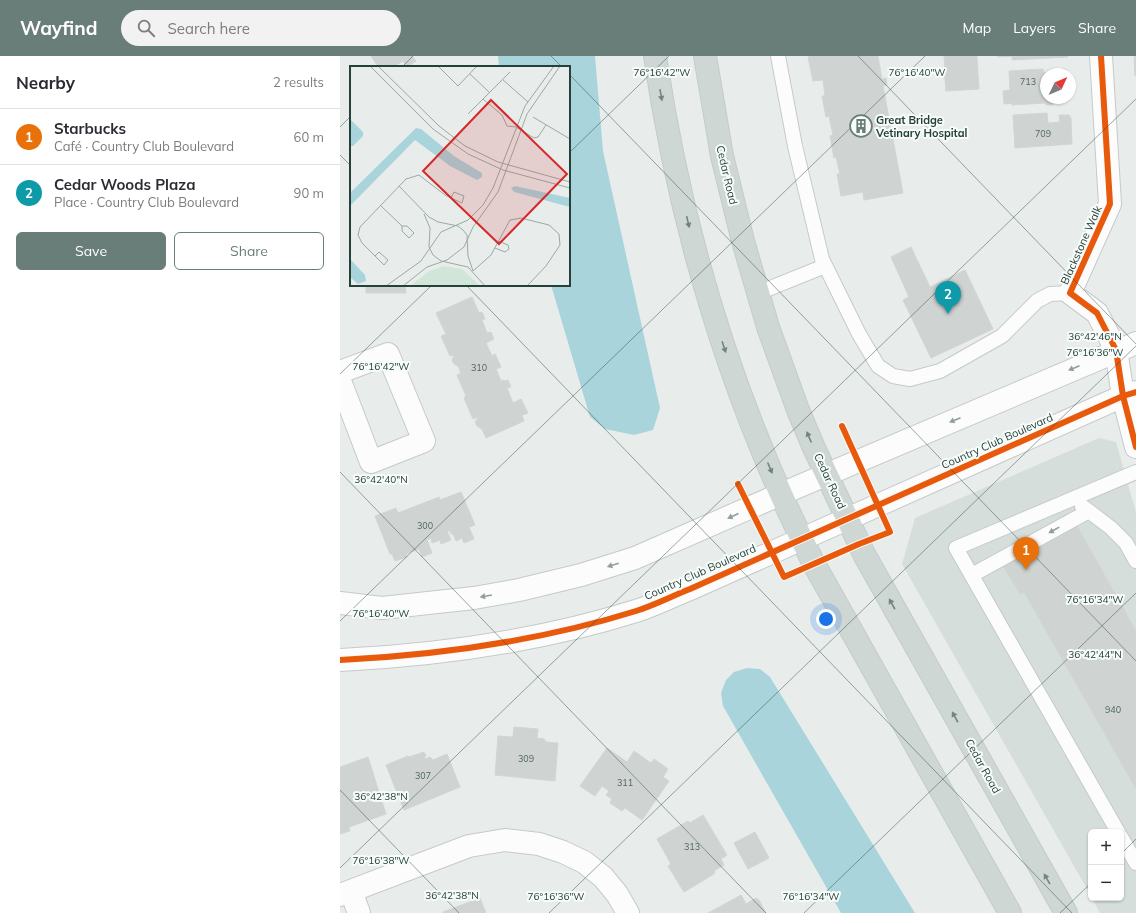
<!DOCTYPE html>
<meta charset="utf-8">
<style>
:root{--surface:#fff;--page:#f2f2f3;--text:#2b2b33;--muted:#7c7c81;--line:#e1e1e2;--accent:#697e78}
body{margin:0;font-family:Mulish,sans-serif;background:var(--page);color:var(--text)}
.controls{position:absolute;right:12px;bottom:12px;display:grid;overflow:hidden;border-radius:6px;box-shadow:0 1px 3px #0004}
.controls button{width:36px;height:36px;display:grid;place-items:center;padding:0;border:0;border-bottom:1px solid var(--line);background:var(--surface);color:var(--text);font:20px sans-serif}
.compass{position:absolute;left:700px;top:12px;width:36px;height:36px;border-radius:50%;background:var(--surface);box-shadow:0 1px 3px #0004;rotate:46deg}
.you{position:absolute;left:486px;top:563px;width:14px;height:14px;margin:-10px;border:3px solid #fff;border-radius:50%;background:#1a73e8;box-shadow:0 0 0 6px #1a73e833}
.badge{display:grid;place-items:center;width:26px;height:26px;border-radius:50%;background:var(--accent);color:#fff;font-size:13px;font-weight:700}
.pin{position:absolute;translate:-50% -33px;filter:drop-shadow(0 1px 2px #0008)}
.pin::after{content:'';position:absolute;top:21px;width:14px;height:12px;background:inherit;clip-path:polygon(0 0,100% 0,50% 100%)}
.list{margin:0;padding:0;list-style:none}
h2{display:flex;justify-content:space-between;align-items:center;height:52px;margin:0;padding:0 16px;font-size:17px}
h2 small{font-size:13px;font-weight:400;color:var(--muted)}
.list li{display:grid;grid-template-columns:26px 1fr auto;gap:12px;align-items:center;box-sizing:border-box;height:56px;padding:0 16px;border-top:1px solid var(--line)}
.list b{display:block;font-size:15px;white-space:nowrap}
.list p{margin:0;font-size:13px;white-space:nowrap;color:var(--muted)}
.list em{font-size:13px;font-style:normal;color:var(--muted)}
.actions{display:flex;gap:8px;padding:12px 16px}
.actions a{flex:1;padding:9px 0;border:1px solid var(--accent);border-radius:6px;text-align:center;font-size:14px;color:var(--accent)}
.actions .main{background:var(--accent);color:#fff}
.icon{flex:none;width:22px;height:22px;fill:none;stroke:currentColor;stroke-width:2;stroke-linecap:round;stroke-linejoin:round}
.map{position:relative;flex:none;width:796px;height:857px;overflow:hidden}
header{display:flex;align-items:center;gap:24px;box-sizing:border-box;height:56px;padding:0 20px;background:var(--accent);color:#fff}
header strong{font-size:19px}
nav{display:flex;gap:22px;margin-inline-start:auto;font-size:14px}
.search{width:280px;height:36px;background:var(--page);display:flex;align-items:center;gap:10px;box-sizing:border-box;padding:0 14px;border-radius:22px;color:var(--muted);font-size:15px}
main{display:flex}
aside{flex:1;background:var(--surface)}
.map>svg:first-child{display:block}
</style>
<header>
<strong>Wayfind</strong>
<div class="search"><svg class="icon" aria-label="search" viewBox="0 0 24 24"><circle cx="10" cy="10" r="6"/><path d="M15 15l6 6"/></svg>Search here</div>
<nav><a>Map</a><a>Layers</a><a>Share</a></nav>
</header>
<main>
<aside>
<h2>Nearby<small>2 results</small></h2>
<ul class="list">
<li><span class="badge" style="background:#e8710a">1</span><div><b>Starbucks</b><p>Café · Country Club Boulevard</p></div><em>60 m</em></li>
<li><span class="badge" style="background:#0f9aa8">2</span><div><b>Cedar Woods Plaza</b><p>Place · Country Club Boulevard</p></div><em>90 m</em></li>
</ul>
<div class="actions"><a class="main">Save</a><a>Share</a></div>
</aside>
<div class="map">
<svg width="796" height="857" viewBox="0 0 796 857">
<rect width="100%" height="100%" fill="#e8edeb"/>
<path fill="#d6dedb" d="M 759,382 L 776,386 L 796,456 L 796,857 L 760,857 L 752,842 L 781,842 L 781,776 L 751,776 L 751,840 L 562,508 L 575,462 Z"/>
<path fill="#a9d4db" d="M 158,0 L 255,0 L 263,95 L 320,352 L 313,374 L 294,379 L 265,373 L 250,361 L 211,229 L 229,229 L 229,11 L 159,11 Z
M 407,612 L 420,613 L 430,621 L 575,857 L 501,857 L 383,650 L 381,637 L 386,624 L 394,616 Z"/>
<path fill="#cfd4d2" stroke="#d1d6d4" d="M 31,0 L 72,0 L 76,5 L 67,11 L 63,5 L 53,11 L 38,11 Z
M 472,0 L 538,0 L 542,23 L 546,22 L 547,29 L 543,30 L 563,137 L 524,144 L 523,136 L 501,140 L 497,118 L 500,118 L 496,101 L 494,102 L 490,80 L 493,79 L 489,60 L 486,61 L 482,40 L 485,40 L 483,24 L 473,25 L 468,1 Z
M 604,0 L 637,0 L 639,33 L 606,35 L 605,22 L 604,23 L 604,15 L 605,15 Z
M 658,0 L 728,0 L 728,1 L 672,4 L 672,0 L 658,1 Z
M 794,0 L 796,0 L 796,20 L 795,20 Z
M 703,13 L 704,17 L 716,16 L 716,14 L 726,13 L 726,18 L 706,18 L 706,42 L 728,42 L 728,45 L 712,46 L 713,49 L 706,49 L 706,47 L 672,49 L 672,47 L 664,48 L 663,35 L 670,34 L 669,15 Z
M 707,57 L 708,67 L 720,66 L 719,59 L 729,59 L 731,62 L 732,88 L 675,92 L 673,59 Z
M 571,191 L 590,231 L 625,214 L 653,273 L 591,302 L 563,244 L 569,241 L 551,201 Z
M 26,229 L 65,229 L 66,237 L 26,237 Z
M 132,241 L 139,257 L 142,256 L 145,263 L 142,264 L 147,277 L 151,276 L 154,283 L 146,287 L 152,300 L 155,298 L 161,311 L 156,313 L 161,325 L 164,324 L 164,325 L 168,324 L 171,331 L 167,332 L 173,347 L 181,343 L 188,357 L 182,359 L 184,365 L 146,382 L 142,373 L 137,370 L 135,366 L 138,362 L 138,361 L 133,363 L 124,342 L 126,340 L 117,319 L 121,317 L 118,310 L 114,308 L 112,304 L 114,300 L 114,299 L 110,300 L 101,280 L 106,278 L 96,257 Z
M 121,436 L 135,469 L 129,471 L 134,483 L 124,487 L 122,482 L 116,485 L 113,478 L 111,478 L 110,475 L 107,475 L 111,484 L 101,488 L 100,484 L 92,487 L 91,482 L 87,484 L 92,497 L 82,501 L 79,493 L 66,498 L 67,501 L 55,505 L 52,498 L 50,498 L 35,460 L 56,452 L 58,457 L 99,441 L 100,444 Z
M 737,470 L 796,575 L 796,733 L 684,536 L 680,538 L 663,510 L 692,493 L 693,495 Z
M 174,671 L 198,673 L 197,682 L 204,683 L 206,686 L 218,687 L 215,725 L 155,719 L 158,680 L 173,681 Z
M 267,692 L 287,706 L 294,695 L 311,707 L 314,703 L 328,713 L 323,721 L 329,725 L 302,764 L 285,752 L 282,755 L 270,747 L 272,743 L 266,739 L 269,735 L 262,730 L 255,740 L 240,730 Z
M 84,696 L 86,700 L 84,701 L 85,703 L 90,701 L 93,704 L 107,698 L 120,731 L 64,754 L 46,709 L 68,700 L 69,701 Z
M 28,701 L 46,758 L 9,771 L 10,775 L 0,778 L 0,711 Z
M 363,759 L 387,799 L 381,803 L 384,809 L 375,814 L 374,818 L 344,836 L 328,810 L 331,808 L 317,783 L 348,765 L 350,767 Z
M 415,776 L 429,802 L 408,813 L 394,787 Z
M 401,839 L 406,848 L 416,842 L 419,844 L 426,857 L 368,857 Z
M 140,842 L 146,857 L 103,857 L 103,856 Z"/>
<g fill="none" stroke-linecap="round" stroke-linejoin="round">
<g stroke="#c5cac8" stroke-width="16">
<path id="service" d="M 438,0 L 455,90 L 482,203 L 519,278 L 538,310 L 553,320 L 570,323 L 600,315 L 662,280 L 697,245 L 710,238 L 730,237
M 418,237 L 485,210
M 742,450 L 771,472 L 786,487 L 796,505
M 632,519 L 749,455
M 778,776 L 616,492 L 796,416
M 781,781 L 796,807"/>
</g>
<g stroke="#c5cac8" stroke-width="24">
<path id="minor" d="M 761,0 L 770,148 L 730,237 L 757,257 L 776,294 L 783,340 L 796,391
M 0,316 L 48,298 L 84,385 L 31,406 L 0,325
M 11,835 L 19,857
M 0,839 L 129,790 L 165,784 L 199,788 L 223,796 L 244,806 L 263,821 L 277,838 L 288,857"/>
</g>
<g stroke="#c5cac8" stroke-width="24">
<path id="tertiary" d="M 0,547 L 42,552 L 134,542 L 179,534 L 241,519 L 295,502 L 441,438 L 796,287
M 0,604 C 101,599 200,585 296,555 C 315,549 332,540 350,533 L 783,340 L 796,336"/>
</g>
<g stroke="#c3ccc9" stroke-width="24">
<path id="primary" d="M 315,0 C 341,176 394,349 474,508 L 670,857
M 365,0 L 382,100 L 403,185 L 428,271 L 458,354 L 474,392 L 525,500 L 726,857"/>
</g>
<use href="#service" stroke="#fcfcfc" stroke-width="14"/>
<use href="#minor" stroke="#fcfcfc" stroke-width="22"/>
<use href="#tertiary" stroke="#fcfcfc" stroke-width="22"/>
<use href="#primary" stroke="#cfd7d5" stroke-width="22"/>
<g stroke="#f7fbf9" stroke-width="8">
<path id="cycleway" d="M 761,0 L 770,148 L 730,237 L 757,257 L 776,294 L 783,340 L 796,391
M 398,428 L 444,521 L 519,488 L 550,476 L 502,370
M 0,604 C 101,599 200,585 296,555 C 315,549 332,540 350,533 L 783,340 L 796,336"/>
</g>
<use href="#cycleway" stroke="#e8590c" stroke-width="6"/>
</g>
<defs><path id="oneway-solid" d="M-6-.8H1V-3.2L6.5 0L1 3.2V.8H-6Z"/></defs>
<g fill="#718580">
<use href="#oneway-solid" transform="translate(321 39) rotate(80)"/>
<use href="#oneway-solid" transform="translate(348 166) rotate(77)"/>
<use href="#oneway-solid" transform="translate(384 291) rotate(71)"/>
<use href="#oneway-solid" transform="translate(469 381) rotate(-113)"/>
<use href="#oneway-solid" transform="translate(430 412) rotate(67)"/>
<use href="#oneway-solid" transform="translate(552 548) rotate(-119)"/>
<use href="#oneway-solid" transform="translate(615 661) rotate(-119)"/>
<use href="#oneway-solid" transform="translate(707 823) rotate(-120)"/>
</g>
<g fill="#909f9b">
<use href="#oneway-solid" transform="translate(734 312) rotate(157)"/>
<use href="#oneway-solid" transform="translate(615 364) rotate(157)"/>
<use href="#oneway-solid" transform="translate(393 460) rotate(156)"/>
<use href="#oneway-solid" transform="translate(714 474) rotate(151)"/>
<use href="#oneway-solid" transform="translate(273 509) rotate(163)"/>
<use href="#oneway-solid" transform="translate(146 540) rotate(170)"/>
</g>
<path fill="none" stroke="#24423a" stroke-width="1" stroke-opacity="0.45" d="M 211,0 L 222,11M 518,0 L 796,288M 62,11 L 73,0M 229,18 L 796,605M 0,71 L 11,60M 229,97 L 329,0M 0,99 L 11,110M 126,229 L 732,857M 0,318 L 92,229M 0,416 L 426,857M 0,565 L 585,0M 0,734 L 119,857M 781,798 L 796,783M 0,812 L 796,43M 209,857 L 796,290M 464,857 L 796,537M 720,857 L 751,827"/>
<defs>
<g id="building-ring" transform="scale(1.15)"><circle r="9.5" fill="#f7fbf9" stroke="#697e78" stroke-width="1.5"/><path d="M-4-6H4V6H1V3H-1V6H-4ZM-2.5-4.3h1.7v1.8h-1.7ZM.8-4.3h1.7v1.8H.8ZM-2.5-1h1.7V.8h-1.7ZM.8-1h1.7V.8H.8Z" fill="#697e78"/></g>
</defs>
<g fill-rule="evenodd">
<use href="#building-ring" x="521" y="70"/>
</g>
<g text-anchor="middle" stroke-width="4" stroke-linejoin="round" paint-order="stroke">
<g font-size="9" fill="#506761">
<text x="688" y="29">713</text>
<text x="703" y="81">709</text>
<text x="139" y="315">310</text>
<text x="85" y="473">300</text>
<text x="773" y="657">940</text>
<text x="186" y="706">309</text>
<text x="83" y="723">307</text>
<text x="285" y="730">311</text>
<text x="352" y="794">313</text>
</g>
<g font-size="11" font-weight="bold" fill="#24423a" stroke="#f7fbf9" text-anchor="start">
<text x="536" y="68">Great Bridge<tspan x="536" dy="13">Vetinary Hospital</tspan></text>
</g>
<g font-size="11" fill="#24423a" stroke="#f7fbf9">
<text transform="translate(387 119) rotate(77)" y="4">Cedar Road</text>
<text transform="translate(741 189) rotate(-66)" y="4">Blackstone Walk</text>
<text transform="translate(657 385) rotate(-24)" y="4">Country Club Boulevard</text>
<text transform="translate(490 425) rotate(65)" y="4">Cedar Road</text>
<text transform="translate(360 516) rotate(-24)" y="4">Country Club Boulevard</text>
<text transform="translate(643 710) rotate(61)" y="4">Cedar Road</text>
</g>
</g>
<g transform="translate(10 10)">
<rect width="220" height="220" fill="#e8edeb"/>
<path d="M 94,200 L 112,203 L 130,220 L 60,220 L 79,205 Z" fill="#d1e6d8"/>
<path d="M 0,53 L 13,66 L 13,70 L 3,80 L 0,80 ZM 66,62 L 71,63 L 104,90 L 132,107 L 132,111 L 127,114 L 100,100 L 65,74 L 0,140 L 0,127 ZM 165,120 L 220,132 L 220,141 L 164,126 L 161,122 ZM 0,193 L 15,209 L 16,215 L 8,218 L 0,211 Z" fill="#a9d4db"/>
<path fill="none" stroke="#9aa9a4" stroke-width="1" d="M 20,0 L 83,63 L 118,88 L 153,104 L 220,122M 28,0 L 89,60 L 115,80 L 148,96 L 220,116M 88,0 L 108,20 L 127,0M 120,8 L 139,26M 152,13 L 178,36M 133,33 L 152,49 L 157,60 L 166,61 L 184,72 L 188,71 L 196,59M 118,48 L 160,6M 183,51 L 220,73M 49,120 L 79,151 L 88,156 L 108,160 L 113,164 L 117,169 L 118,190 L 123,205M 30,139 L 52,160 L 52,165 L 59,172 L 64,167 L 57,160 L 52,160M 74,148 L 80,162 L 79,181 L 83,189 L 91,195 L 118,201 L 135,220M 145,182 L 155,186 L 159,183 L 158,179 L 148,175M 25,190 L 29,186 L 38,194 L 34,199 L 12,177 L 8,169 L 10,161 L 56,113 L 69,109 L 95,129 L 101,132 L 112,137 L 114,130 L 104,126 L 101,132M 123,205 L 141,189 L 160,154 L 171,152 L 199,159 L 209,168 L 210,179 L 196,200 L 177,220M 36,220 L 71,195 L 91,166 L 118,154 L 133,139 L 143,122 L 175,40 L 204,0M 53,220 L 77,201 L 97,194 L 114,181 L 123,161 L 148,126 L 177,48 L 210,0"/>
<path fill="#d62828" fill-opacity="0.15" stroke="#d62828" stroke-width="2" d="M 141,34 L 217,108 L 149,178 L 73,105 Z"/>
<rect width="220" height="220" fill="none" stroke="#24423a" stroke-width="2"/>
</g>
<g font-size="10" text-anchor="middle" fill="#24423a" stroke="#f7fbf9" stroke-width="4" stroke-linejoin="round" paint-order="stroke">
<text x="322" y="20">76°16'42"W</text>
<text x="577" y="20">76°16'40"W</text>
<text x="755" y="284">36°42'46"N</text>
<text x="755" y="300">76°16'36"W</text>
<text x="41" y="314">76°16'42"W</text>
<text x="41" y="427">36°42'40"N</text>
<text x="755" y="547">76°16'34"W</text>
<text x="41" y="561">76°16'40"W</text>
<text x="755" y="602">36°42'44"N</text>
<text x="41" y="744">36°42'38"N</text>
<text x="41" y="808">76°16'38"W</text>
<text x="112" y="843">36°42'38"N</text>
<text x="216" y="844">76°16'36"W</text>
<text x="471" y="844">76°16'34"W</text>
</g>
</svg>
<div class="controls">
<button>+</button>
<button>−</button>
</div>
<svg class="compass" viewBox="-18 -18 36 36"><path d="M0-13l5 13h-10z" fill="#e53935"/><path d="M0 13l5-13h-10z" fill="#7c7c81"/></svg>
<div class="you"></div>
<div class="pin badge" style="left:686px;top:514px;background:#e8710a">1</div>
<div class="pin badge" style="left:608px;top:258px;background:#0f9aa8">2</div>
</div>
</main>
